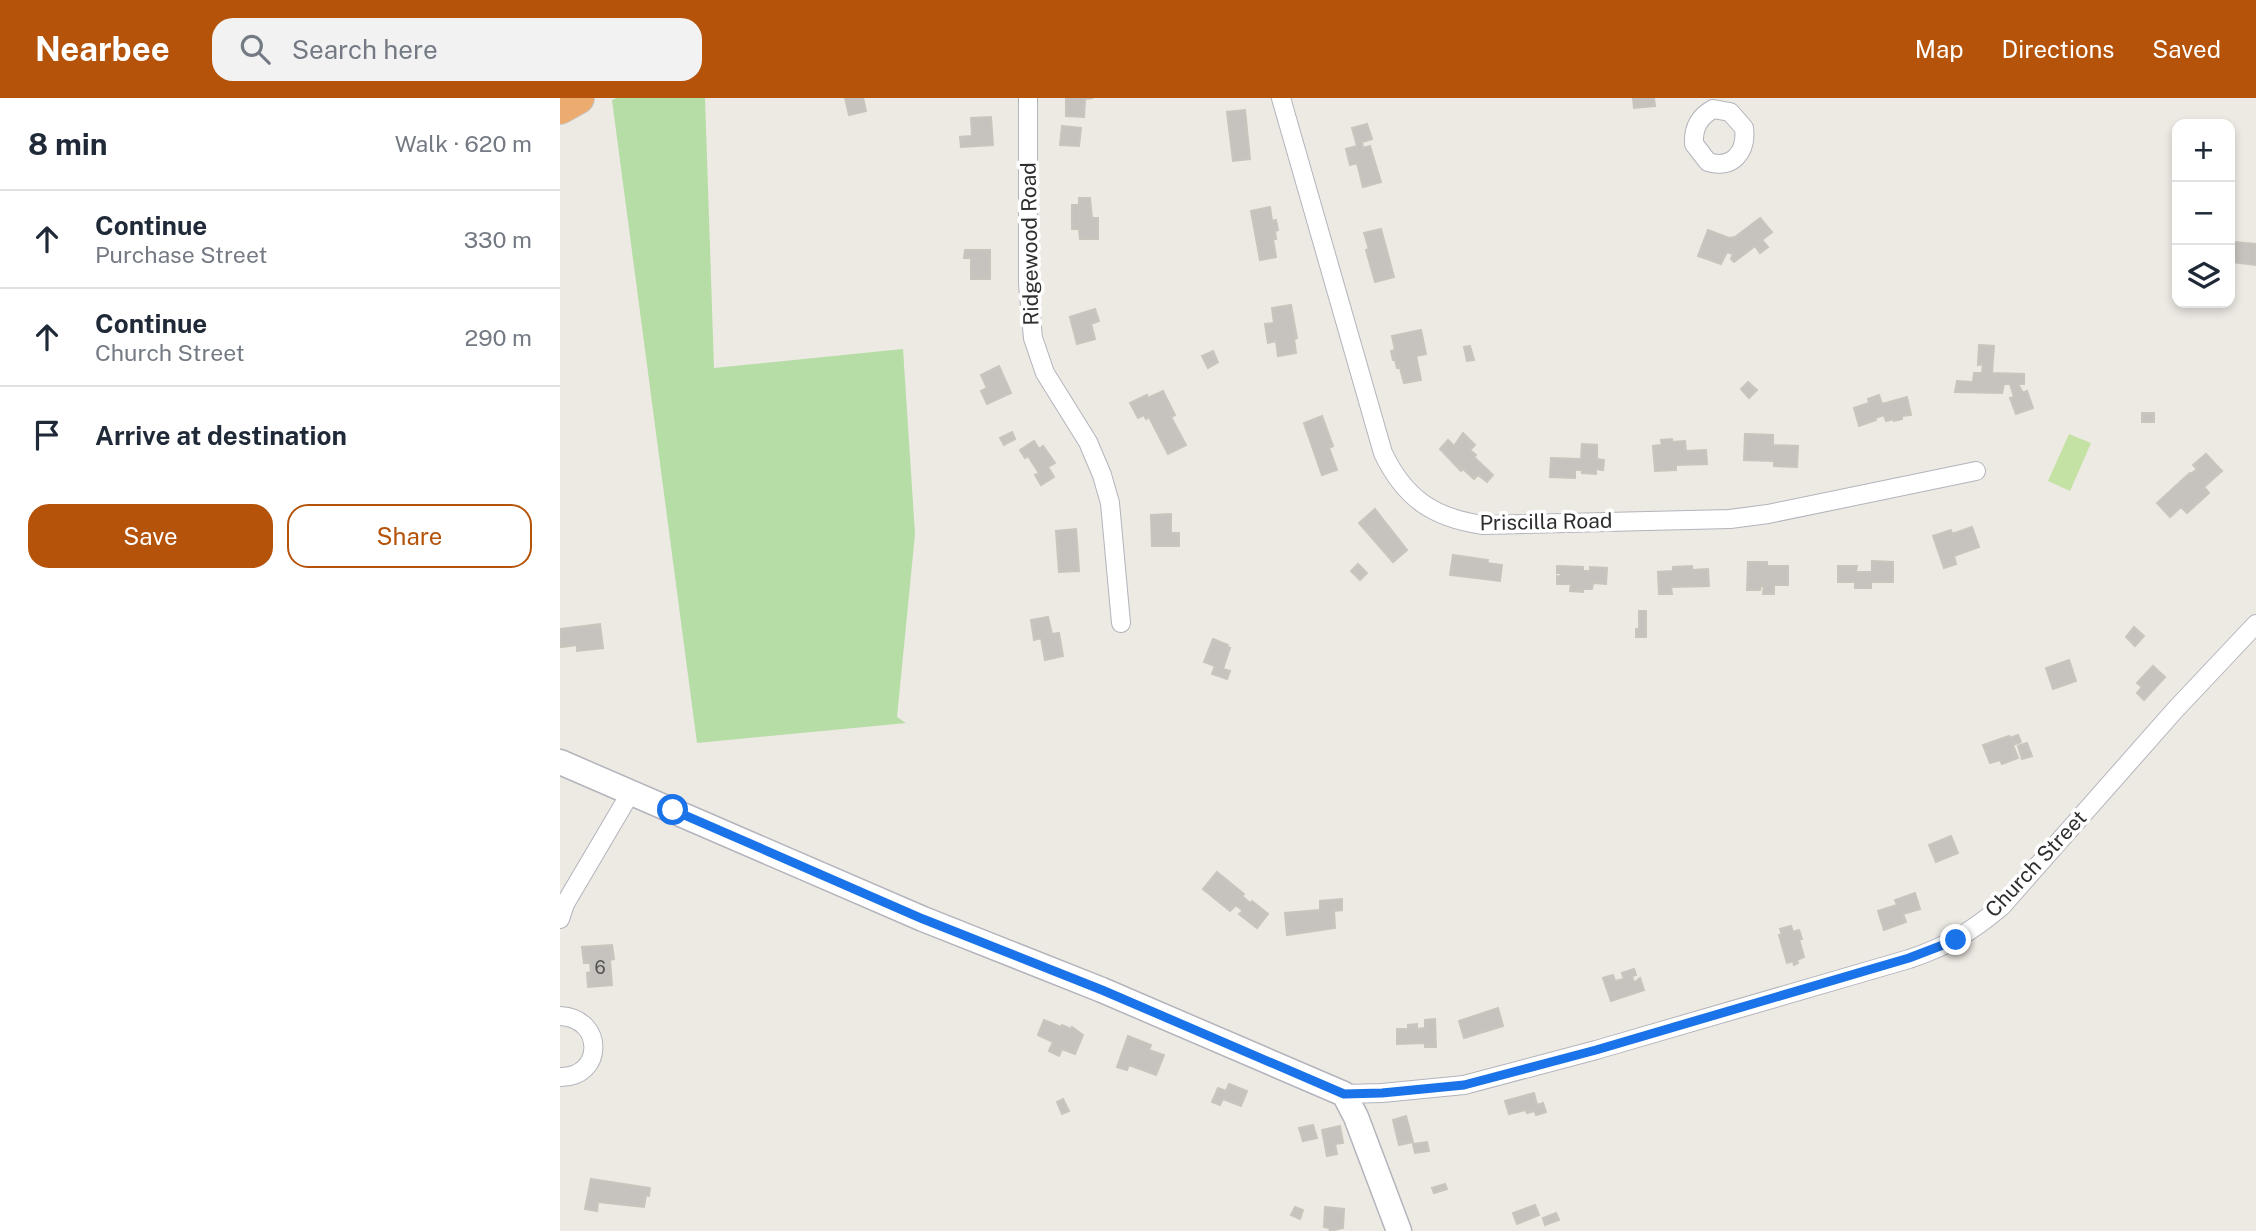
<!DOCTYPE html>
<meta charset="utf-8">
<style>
:root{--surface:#fff;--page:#f2f2f3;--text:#1f2937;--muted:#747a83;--line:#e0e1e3;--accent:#b45309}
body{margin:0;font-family:"Public Sans",sans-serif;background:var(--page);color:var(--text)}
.controls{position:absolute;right:21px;top:21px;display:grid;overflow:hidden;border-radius:14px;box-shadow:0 4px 10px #0003}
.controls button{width:63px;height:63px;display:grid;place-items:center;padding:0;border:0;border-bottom:2px solid var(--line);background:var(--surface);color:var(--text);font:35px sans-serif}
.stop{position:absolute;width:21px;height:21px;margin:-16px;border:5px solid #1a73e8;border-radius:50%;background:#fff}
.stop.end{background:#1a73e8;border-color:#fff;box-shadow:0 2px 7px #0008}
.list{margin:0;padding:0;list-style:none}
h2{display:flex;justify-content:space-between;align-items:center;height:91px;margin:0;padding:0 28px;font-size:30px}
h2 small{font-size:23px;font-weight:400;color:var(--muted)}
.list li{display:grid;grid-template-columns:46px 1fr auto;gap:21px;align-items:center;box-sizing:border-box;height:98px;padding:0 28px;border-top:2px solid var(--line)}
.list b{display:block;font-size:26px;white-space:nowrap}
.list p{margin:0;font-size:23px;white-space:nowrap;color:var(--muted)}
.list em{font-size:23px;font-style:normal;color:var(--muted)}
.actions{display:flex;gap:14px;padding:21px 28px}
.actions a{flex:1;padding:16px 0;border:2px solid var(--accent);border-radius:21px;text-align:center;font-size:24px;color:var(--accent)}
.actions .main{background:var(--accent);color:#fff}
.icon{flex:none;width:38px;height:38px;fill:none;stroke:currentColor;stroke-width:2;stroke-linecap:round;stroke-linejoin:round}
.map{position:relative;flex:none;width:1696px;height:1133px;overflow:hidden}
header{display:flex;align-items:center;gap:42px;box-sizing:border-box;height:98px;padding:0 35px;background:var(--accent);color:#fff}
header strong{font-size:33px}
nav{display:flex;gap:38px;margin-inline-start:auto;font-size:24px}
.search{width:490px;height:63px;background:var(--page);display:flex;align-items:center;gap:18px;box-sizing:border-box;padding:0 24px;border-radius:21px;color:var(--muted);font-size:26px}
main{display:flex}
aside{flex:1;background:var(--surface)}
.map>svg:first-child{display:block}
</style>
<header>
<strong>Nearbee</strong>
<div class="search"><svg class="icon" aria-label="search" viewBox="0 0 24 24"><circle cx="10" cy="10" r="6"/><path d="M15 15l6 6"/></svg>Search here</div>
<nav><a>Map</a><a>Directions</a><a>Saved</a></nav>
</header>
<main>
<aside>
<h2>8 min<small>Walk · 620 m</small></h2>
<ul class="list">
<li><svg class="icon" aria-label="ahead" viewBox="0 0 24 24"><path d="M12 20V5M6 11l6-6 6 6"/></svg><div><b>Continue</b><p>Purchase Street</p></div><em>330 m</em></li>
<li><svg class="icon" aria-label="ahead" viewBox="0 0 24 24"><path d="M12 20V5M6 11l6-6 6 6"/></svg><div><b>Continue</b><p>Church Street</p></div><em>290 m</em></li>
<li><svg class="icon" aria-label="arrive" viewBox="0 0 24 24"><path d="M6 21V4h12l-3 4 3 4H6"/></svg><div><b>Arrive at destination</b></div></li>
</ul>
<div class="actions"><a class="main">Save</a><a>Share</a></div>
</aside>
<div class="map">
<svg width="1696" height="1133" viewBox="0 0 1696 1133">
<rect width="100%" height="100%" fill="#ede9e3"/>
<path fill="#b6dda6" d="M 57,0 L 145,0 L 154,270 L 343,251 L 355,436 L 337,619 L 346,625 L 137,645 L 52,2 Z"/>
<path fill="#c4e2a4" d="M 1509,336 L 1531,345 L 1510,393 L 1488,383 Z"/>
<path fill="#c6c3be" stroke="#c9c5bc" stroke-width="2" d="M 285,0 L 303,0 L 306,13 L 289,17 Z
M 506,0 L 533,0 L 525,1 L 524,19 L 506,18 Z
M 1073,0 L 1094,0 L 1095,8 L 1074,10 Z
M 685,12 L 690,61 L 673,63 L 667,14 Z
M 431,19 L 433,47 L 401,49 L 400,39 L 412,38 L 411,20 Z
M 807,26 L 812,41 L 802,44 L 803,50 L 810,48 L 821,84 L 803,89 L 797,65 L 790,67 L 786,51 L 797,48 L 792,30 Z
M 502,28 L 521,30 L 519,48 L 500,47 Z
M 519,100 L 530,100 L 532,120 L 538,120 L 538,141 L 520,141 L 519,131 L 512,131 L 512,107 L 519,107 Z
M 710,109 L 712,123 L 716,122 L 718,132 L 715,133 L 716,141 L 713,141 L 716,159 L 700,162 L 691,113 Z
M 1200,120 L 1212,134 L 1202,142 L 1208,149 L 1200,155 L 1195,148 L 1174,164 L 1171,161 L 1173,156 L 1167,154 L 1161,166 L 1138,158 L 1148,132 L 1169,140 L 1175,139 Z
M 821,131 L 834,179 L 815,184 L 806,152 L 809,151 L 804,135 Z
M 1674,144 L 1696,146 L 1696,167 L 1671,164 Z
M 405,152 L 430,152 L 430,181 L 411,181 L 411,160 L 404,160 Z
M 731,207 L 737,240 L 734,241 L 736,255 L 718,258 L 716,243 L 708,245 L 705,226 L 714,225 L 712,210 Z
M 535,211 L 539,223 L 531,226 L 535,241 L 517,246 L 510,219 Z
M 861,232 L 866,256 L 856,258 L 861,282 L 844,285 L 840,270 L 837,270 L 835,262 L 833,262 L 831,253 L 835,252 L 832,238 Z
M 1419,247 L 1434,248 L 1432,275 L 1464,276 L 1464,286 L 1458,286 L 1463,295 L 1467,293 L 1473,310 L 1456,316 L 1450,300 L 1454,299 L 1450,286 L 1444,286 L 1442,295 L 1395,294 L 1397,283 L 1413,284 L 1414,275 L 1422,275 L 1423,266 L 1418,267 Z
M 910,248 L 914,262 L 907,263 L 904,249 Z
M 653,253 L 658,264 L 648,270 L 642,258 Z
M 439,268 L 451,295 L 427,306 L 421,293 L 427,290 L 421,277 Z
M 1188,284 L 1197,292 L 1189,300 L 1181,291 Z
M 603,293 L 615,317 L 611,319 L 626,347 L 608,356 L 589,319 L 586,321 L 584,317 L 578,320 L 570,305 L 587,297 L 588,300 Z
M 1319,297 L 1322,306 L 1347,299 L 1351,317 L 1342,318 L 1342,321 L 1334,323 L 1334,321 L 1326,323 L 1324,317 L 1315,320 L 1316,322 L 1299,328 L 1294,310 L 1309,305 L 1308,301 Z
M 1582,315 L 1594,315 L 1594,324 L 1582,324 Z
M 762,318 L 773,348 L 769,350 L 777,372 L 762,377 L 744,325 Z
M 452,334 L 455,341 L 444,347 L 440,340 Z
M 903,335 L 915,347 L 910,352 L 916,357 L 914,359 L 933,377 L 927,384 L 918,377 L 914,381 L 903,371 L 901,373 L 880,351 L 888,342 L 894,348 Z
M 1185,336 L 1213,337 L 1213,347 L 1238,348 L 1237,369 L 1214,368 L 1214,363 L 1184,362 Z
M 1112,341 L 1112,344 L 1125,343 L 1126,353 L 1146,352 L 1147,366 L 1116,367 L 1116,372 L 1095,373 L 1093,348 L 1102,347 L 1101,342 Z
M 474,343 L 479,351 L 483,348 L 495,365 L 488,369 L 494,379 L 481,387 L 475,377 L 479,375 L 468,358 L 465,360 L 460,352 Z
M 1022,346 L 1037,347 L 1037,361 L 1044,362 L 1043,372 L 1036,371 L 1036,376 L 1022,375 L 1022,372 L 1015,372 L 1015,380 L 990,379 L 991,360 L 1021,361 Z
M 1646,356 L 1662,373 L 1644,389 L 1649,395 L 1627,415 L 1621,409 L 1610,419 L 1597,405 L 1630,375 L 1631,376 L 1637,371 L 1633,367 Z
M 815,411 L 847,452 L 833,464 L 799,425 Z
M 611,416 L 611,435 L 619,435 L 619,448 L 592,448 L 591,417 Z
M 1412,429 L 1419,449 L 1394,458 L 1396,466 L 1384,470 L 1373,438 L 1391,432 L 1392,436 Z
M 516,431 L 519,473 L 499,474 L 496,433 Z
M 893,457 L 928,462 L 927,465 L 942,467 L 940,483 L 890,477 Z
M 1312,463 L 1333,464 L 1333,484 L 1311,484 L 1311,490 L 1295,490 L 1295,484 L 1278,484 L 1278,468 L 1297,468 L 1296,474 L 1312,474 Z
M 1188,464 L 1207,464 L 1207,468 L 1228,468 L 1228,487 L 1214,487 L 1214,496 L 1203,496 L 1204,488 L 1201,488 L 1200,492 L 1187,492 Z
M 798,466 L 807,475 L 800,482 L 791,473 Z
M 997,468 L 1023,469 L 1023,473 L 1030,473 L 1030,469 L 1047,470 L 1046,486 L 1033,485 L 1032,491 L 1023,491 L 1023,494 L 1010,493 L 1011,486 L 997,486 L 997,478 L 1000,479 L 1001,475 L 997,475 Z
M 1132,468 L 1132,472 L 1148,471 L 1149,488 L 1111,489 L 1112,496 L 1099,496 L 1098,474 L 1113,473 L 1113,469 Z
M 1079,513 L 1086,513 L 1086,539 L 1076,539 L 1076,531 L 1079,531 Z
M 488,519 L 492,536 L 499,535 L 503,558 L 485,562 L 481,540 L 474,542 L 471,522 Z
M 40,526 L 43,550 L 17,553 L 17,547 L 1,549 L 0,531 Z
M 1574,529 L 1584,538 L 1575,548 L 1566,539 Z
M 653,541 L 668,547 L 667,549 L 670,550 L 663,571 L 670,573 L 667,581 L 652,576 L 655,568 L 644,564 Z
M 1509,562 L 1516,583 L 1493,591 L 1486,570 Z
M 1593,568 L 1605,579 L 1584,602 L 1577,595 L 1582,589 L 1577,585 Z
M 1458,637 L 1461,644 L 1453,647 L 1458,660 L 1442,666 L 1440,662 L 1430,665 L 1423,647 L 1449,638 L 1450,640 Z
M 1467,645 L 1472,658 L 1462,661 L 1458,648 Z
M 1391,738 L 1398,755 L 1376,764 L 1369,747 Z
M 657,774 L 684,796 L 682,798 L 690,805 L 692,803 L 708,816 L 697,830 L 679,816 L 683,813 L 676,807 L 670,813 L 643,791 Z
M 1355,795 L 1360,811 L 1343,816 L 1346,824 L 1324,832 L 1318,813 L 1337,807 L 1335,802 Z
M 782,801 L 782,812 L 774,813 L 775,830 L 727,837 L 725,815 L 760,812 L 760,803 Z
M 1231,828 L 1233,834 L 1239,832 L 1242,841 L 1239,841 L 1244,859 L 1237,862 L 1238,865 L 1234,867 L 1233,863 L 1227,865 L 1219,837 L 1222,836 L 1220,831 Z
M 52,847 L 54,861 L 50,862 L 52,887 L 28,889 L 27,875 L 31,874 L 30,865 L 24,865 L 22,849 Z
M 1074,871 L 1076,877 L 1072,878 L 1074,885 L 1080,880 L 1084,892 L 1051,903 L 1043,880 L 1053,877 L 1055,883 L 1064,881 L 1062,875 Z
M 938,910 L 943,928 L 904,940 L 899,923 Z
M 875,921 L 876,949 L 865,949 L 865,945 L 837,946 L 837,931 L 848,931 L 848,927 L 857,926 L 857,931 L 865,930 L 865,922 Z
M 484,922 L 501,929 L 502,927 L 511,931 L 512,929 L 523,937 L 515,956 L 502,951 L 499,958 L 489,953 L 493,944 L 478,937 Z
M 568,938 L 591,947 L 589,952 L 604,957 L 596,977 L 569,967 L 567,972 L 557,969 Z
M 669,986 L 687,993 L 681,1008 L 663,1001 L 660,1007 L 652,1004 L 658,990 L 666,993 Z
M 974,995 L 977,1007 L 983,1005 L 986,1014 L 976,1017 L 975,1013 L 967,1015 L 966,1012 L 949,1016 L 945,1003 Z
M 503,1001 L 509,1013 L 502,1016 L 497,1004 Z
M 846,1018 L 853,1044 L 839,1047 L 833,1022 Z
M 753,1027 L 757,1040 L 743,1043 L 739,1030 Z
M 780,1028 L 783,1045 L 775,1046 L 777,1056 L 767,1058 L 762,1032 Z
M 867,1044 L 869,1053 L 855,1055 L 853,1046 Z
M 31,1081 L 90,1090 L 89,1098 L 86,1097 L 84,1109 L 38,1104 L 37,1113 L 25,1111 Z
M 885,1086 L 887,1091 L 874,1095 L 872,1090 Z
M 975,1107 L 979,1117 L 957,1126 L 953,1115 Z
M 735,1109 L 743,1112 L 740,1121 L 731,1117 Z
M 765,1109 L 784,1111 L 783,1130 L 770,1133 L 769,1130 L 764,1129 Z
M 996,1115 L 999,1122 L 985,1127 L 983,1120 Z"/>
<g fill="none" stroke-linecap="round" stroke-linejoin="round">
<g stroke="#b3b4bc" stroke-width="20">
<path id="street" d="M 468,0 L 468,186 L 473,240 L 485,275 L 528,344 L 542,377 L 550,405 L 561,525
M 721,0 L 823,355 C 845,401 874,420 923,427 L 1170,421 L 1208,416 L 1416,373
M 1153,11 L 1170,14 L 1184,30 C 1187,53 1173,72 1148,64 L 1134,46 C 1133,30 1139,19 1153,11 Z
M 0,821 L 5,806 L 71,694
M 0,918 C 45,920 44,980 0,979
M 784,996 L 822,995 L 904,987 L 1036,952 L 1349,861 C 1388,848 1411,834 1442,808 L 1615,612 L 1696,526"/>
</g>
<g stroke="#b3b4bc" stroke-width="27">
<path id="secondary" d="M 0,664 L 363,821 L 542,892 L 784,996 L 796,1019 L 839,1133"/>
</g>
<g stroke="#c9c9c9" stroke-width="34">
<path id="highway" d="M 0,10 L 18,0"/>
</g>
<use href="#street" stroke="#fff" stroke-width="18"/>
<use href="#secondary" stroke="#fff" stroke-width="24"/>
<use href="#highway" stroke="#ecac6f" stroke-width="32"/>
</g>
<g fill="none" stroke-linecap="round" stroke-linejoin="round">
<path stroke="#1a73e8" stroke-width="9" d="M 113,712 L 363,821 L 542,892 L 784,996 L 822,995 L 904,987 L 1036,952 L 1349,860 L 1396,842"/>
</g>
<g text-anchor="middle" stroke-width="7" stroke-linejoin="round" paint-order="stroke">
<g font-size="18" fill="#545352">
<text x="40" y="876">6</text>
</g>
<g font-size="21" fill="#2e2e2e" stroke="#fff">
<text transform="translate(470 146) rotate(-91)" y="7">Ridgewood Road</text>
<text transform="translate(986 424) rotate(-1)" y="7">Priscilla Road</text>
<text transform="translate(1476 766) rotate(-47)" y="7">Church Street</text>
</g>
</g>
</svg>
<div class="controls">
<button>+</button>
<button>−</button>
<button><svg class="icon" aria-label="layers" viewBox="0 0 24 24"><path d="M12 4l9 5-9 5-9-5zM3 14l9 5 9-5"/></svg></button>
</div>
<div class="stop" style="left:113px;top:712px"></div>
<div class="stop end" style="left:1396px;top:842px"></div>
</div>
</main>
